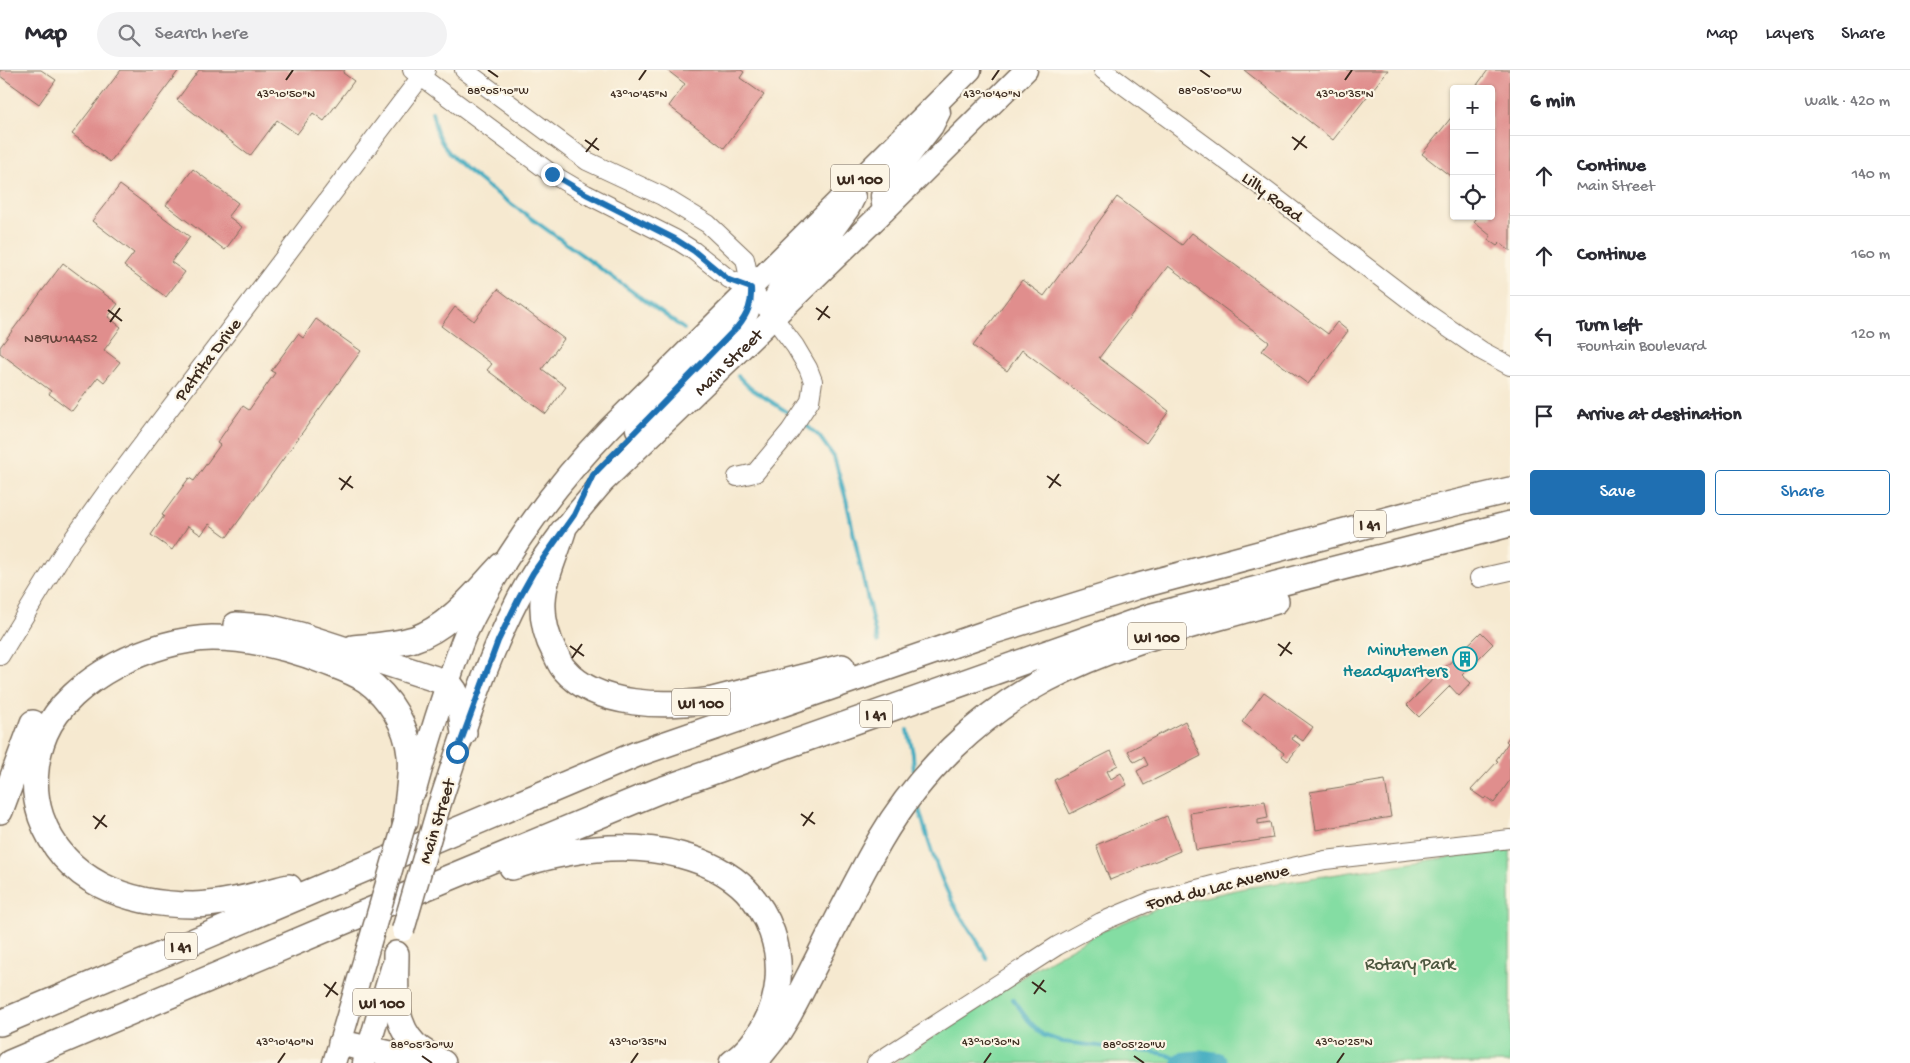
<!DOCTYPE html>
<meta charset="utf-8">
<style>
:root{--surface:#fff;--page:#f2f2f3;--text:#2b2b33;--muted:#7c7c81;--line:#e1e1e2;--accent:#1f6fb2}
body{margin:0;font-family:"Gochi Hand",sans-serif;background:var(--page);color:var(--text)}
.controls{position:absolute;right:15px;top:15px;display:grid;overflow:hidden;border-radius:5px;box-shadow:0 1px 4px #0004}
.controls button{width:45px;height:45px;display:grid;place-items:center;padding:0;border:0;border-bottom:1px solid var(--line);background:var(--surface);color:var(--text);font:25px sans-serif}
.stop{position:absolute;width:15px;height:15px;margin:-11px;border:4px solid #1f6fb2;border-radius:50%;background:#fff}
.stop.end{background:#1f6fb2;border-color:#fff;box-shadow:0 1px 5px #0008}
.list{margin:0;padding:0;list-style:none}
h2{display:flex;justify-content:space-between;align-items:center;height:65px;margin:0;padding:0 20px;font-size:21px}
h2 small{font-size:16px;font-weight:400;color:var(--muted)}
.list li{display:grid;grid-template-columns:32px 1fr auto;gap:15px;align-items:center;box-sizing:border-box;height:80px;padding:0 20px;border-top:1px solid var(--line)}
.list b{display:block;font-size:19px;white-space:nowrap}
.list p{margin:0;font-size:16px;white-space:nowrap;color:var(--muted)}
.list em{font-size:16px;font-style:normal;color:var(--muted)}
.actions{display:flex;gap:10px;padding:15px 20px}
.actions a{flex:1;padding:11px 0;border:1px solid var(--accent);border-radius:5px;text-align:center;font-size:18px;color:var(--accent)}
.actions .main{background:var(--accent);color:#fff}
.icon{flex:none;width:28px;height:28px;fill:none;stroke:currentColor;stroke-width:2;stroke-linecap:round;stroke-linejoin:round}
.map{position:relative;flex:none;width:1510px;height:993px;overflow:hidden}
header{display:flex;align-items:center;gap:30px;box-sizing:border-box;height:70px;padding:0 25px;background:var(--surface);border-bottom:1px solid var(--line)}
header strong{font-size:24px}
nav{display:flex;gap:28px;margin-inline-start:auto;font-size:18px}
.search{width:350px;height:45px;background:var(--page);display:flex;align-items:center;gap:12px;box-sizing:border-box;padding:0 18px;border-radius:28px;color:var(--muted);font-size:19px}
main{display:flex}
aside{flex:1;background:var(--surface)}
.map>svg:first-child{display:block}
</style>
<header>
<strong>Map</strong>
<div class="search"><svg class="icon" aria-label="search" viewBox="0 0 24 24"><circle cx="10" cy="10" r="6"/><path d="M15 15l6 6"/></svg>Search here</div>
<nav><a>Map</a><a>Layers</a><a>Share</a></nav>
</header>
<main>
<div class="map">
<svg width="1510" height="993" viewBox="0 0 1510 993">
<rect width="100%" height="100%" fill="#fcf5e5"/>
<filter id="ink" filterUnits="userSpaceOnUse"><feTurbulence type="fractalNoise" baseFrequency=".02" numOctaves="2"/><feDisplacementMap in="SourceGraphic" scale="10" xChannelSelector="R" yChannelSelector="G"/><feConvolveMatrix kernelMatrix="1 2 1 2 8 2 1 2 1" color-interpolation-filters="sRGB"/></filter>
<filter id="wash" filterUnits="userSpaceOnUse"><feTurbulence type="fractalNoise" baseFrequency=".0096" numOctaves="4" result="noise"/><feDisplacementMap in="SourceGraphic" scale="20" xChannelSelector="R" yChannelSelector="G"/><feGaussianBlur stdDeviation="1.12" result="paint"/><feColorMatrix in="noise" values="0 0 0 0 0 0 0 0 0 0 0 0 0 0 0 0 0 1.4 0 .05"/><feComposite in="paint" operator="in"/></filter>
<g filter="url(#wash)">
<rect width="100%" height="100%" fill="#f6e9d0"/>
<path fill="#84dda3" stroke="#608460" d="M 1510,778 L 1510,993 L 894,993 L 1036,898 L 1096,864 L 1160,837 L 1245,818 Z"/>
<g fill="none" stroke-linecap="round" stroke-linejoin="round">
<path stroke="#41abc0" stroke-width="4" d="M 432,42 C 434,50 435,58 438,65 C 448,88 470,102 488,117 L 684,259
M 738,306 L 750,318 L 795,347
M 802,352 L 819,366 L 834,387 L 846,429 L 877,572
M 908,660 L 913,684 L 914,705
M 917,732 C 927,766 936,801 953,833 C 964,853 978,869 987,889
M 1013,929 L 1028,950 L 1043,965 L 1063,972 L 1160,983 L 1186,991"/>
<path stroke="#41abc0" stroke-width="22" d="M 1183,993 L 1203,991 L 1217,993"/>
</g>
<g id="blocks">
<path fill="#e08e8d" d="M 0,0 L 41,0 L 56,10 L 39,34 L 0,6 Z
M 121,0 L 179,0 L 110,92 L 72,64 Z
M 199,0 L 345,0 L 343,3 L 354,11 L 324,51 L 313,43 L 297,64 L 277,50 L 250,86 L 177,30 Z
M 667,0 L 741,0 L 744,2 L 740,8 L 764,25 L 724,78 L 669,36 L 685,14 Z
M 1244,0 L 1388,0 L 1333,70 Z
M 1488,0 L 1510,0 L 1510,181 L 1500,173 L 1497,176 L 1488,170 L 1491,166 L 1474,152 L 1478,146 L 1491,146 L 1491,19 L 1474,19 Z
M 1454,44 L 1454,109 L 1422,84 Z
M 193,99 L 238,133 L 228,146 L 242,157 L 225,180 L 166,135 Z
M 120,115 L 190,167 L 171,192 L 185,202 L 166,227 L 124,196 L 134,183 L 92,151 Z
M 1117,127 L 1182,175 L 1192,163 L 1328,264 L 1337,252 L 1348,261 L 1308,314 L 1262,281 L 1269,272 L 1168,196 L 1099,288 L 1169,341 L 1146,373 L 1022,280 L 1007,301 L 973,276 L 1022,210 L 1044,226 Z
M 63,193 L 118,234 L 108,247 L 121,257 L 104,280 L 120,292 L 104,312 L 98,307 L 72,341 L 49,324 L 51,321 L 0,283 L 0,277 Z
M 498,219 L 564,269 L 542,299 L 566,317 L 546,344 L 487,300 L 492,294 L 441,256 L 455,237 L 474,251 Z
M 316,249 L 361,281 L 227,467 L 209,454 L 201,465 L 188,456 L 172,480 L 151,465 L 164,446 L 162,445 L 189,408 L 194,411 L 220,375 L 217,373 L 243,336 L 249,340 L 275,303 L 271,301 L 298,264 L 303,268 Z
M 1481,562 L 1493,574 L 1462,605 L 1471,613 L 1459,626 L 1450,616 L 1419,647 L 1407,635 Z
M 1264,622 L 1313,657 L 1303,671 L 1294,665 L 1292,669 L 1300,675 L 1288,691 L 1282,686 L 1284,683 L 1242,652 Z
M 1185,651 L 1201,686 L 1144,715 L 1137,701 L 1148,695 L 1144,687 L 1134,692 L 1128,681 Z
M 1510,666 L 1510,710 L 1494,733 L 1486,727 L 1484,729 L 1471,720 L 1498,691 L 1496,690 L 1508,673 L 1506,671 Z
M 1111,681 L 1118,695 L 1107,701 L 1111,709 L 1121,703 L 1127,715 L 1070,744 L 1054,710 Z
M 1385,710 L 1391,747 L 1316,760 L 1310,722 Z
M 1265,731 L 1268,748 L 1258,750 L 1258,754 L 1270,752 L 1273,768 L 1196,780 L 1190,743 Z
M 1167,746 L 1180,781 L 1110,810 L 1096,775 Z"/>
</g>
</g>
<g filter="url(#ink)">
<use href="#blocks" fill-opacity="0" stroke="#7c6d5c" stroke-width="1"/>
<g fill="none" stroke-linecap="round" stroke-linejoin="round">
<g stroke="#7c6d5c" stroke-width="20">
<path id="minor" d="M 412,0 L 552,104 L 586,124 L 675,169 L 694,181 L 729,209 L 751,218
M 464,0 L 587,91 L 662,126 L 708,154 L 745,189 L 751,218 L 795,276 L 808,298 L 813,311 L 810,331 L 790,361 L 755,403 L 737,407
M 1103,0 L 1267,121 L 1428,244 L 1482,281 L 1510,296
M 1479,508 L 1510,501
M 0,586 L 65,480 L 108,420 L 426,0
M 876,993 L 1057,876 L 1101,852 L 1151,831 L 1236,809 L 1325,790 L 1510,769"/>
</g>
<g stroke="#7c6d5c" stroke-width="25">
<g id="major">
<path d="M 884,141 L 882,126 L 887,114 L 932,56 L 939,42"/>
<path d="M 773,248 L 773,234 L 779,219 L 827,168 L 848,139 L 854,127"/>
<path d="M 637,359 L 745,248 L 752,231 L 751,218"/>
<path d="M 415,720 C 426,680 438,640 452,601 C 456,589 460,577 465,565 C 502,488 550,420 610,358 L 970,0"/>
<path id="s1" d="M 439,736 C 462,667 484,595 518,529 C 540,487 572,448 603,412 L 884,141 L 1026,0"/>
<path d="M 334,993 L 369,875"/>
<path d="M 364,993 L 392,898"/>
</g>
</g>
<g stroke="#7c6d5c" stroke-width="28">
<path id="highway" d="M 563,461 C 556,484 544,508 543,531 C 542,550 546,566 555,583 C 558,588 560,595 564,599 C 597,638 667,637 712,630 L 842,597
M 236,555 L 267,557 L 300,565 L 448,613 C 462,625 461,646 464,663
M 353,578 C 373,576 394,575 414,569 C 450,557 476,522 502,495
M 0,741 L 33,653
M 512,797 C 565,780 624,770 680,785 C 703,791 728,802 746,820 C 794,870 788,952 732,993
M 289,817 C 257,825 225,834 193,835 C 128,835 64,812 41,747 C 32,720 34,690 45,664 C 69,608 154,569 212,568 C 251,568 290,578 326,592 C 339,597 354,602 366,610 C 390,627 407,656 410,685 C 412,707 407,731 405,752
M 396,884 C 396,914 391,950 414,974 C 422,982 433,987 443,993
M 0,953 L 637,684 L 984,564 L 1135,517 L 1409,444 L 1510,420
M 341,973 L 431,993
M 10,993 L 345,851 L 658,721 L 1152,546 L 1510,454
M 754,993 C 761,984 768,976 775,967 C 789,947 799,925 810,904 C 833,859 855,813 880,770 C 919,703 979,645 1047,609 C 1118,571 1200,554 1276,531"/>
</g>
<use href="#minor" stroke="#fff" stroke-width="18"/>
<use href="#major" stroke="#fff" stroke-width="22"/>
<use href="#highway" stroke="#fff" stroke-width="25"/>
<g stroke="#7c6d5c" stroke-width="25" stroke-linecap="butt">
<path id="major-bridge" d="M 403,860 L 439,736
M 369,875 L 405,752"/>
</g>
<use href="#major-bridge" stroke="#fff" stroke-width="22"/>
</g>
</g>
<g fill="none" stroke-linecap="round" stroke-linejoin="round" filter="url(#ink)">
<path stroke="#1f6fb2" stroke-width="6" d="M 457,682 L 498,571 L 519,528 L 533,503 L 574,445 L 593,405 L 738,256 C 748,244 752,233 751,218 L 729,210 L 694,181 L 675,169 L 586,124 L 552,104"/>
</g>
<path fill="none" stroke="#3b2a1e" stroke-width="2" d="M 488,0 L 498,7M 1200,0 L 1210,7M 286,10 L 293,0M 639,10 L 646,0M 992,10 L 999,0M 1345,10 L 1352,0M 1292,67 L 1307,78M 585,70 L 599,80M 1294,80 L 1305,66M 586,82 L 597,68M 816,238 L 830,248M 108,240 L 122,251M 818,250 L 828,236M 110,252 L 120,238M 1047,406 L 1061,416M 339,408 L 353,418M 1049,418 L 1059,404M 341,420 L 351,406M 1278,574 L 1292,584M 570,576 L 584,586M 1280,586 L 1290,572M 572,588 L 582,574M 801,744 L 815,754M 93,746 L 107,757M 803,756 L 813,742M 95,759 L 105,745M 1032,912 L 1046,922M 324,914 L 338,925M 1034,924 L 1044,910M 326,927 L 336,912M 422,986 L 432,993M 1134,986 L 1144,993M 278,993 L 285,983M 631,993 L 638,983M 984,993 L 991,983M 1337,993 L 1344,983"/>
<defs>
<g id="building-ring" transform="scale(1.25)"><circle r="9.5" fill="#fcf5e5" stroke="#0f9aa8" stroke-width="1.5"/><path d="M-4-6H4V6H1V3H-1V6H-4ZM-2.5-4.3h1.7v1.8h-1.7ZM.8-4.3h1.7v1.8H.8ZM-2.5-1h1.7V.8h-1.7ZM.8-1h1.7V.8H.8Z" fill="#0f9aa8"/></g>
</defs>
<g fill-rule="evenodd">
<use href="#building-ring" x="1465" y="589"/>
</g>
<g text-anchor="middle" stroke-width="4.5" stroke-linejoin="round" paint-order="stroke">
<g font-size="15" fill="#64433a">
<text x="61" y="272">N89W14452</text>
</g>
<g fill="#fcf5e5" stroke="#75675a" stroke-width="1">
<rect x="831" y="94.5" width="58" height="27" rx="4"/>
<rect x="1354" y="440.5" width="32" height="27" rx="4"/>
<rect x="1128" y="552.5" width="58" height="27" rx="4"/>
<rect x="672" y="618.5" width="58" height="27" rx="4"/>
<rect x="860" y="630.5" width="32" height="27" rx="4"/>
<rect x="165" y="862.5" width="32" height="27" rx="4"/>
<rect x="353" y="918.5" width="58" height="27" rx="4"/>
</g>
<g font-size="16" font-weight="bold" fill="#3b2a1e">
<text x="860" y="114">WI 100</text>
<text x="1370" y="460">I 41</text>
<text x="1157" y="572">WI 100</text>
<text x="701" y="638">WI 100</text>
<text x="876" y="650">I 41</text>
<text x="181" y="882">I 41</text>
<text x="382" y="938">WI 100</text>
</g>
<g font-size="18" fill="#3b2a1e" stroke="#fcf5e5">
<text transform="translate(1273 126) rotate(37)" y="6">Lilly Road</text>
<text transform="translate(207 289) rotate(-53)" y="6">Patrita Drive</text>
<text dy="6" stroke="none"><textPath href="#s1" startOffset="540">Main Street</textPath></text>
<text transform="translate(436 751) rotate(-73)" y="6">Main Street</text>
<text transform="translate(1217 816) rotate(-14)" y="6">Fond du Lac Avenue</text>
</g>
<g font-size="18" fill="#0d838f" stroke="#fcf5e5" text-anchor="end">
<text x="1448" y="585">Minutemen<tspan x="1448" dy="21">Headquarters</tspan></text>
</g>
<g font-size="18" fill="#4d573f" stroke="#fcf5e5">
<text x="1410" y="899">Rotary Park</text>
</g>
</g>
<g font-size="12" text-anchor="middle" fill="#3b2a1e" stroke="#fcf5e5" stroke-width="4.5" stroke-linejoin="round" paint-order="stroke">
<text x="498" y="24">88°05'10"W</text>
<text x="1210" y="24">88°05'00"W</text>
<text x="286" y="27">43°10'50"N</text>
<text x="639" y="27">43°10'45"N</text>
<text x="992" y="27">43°10'40"N</text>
<text x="1345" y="27">43°10'35"N</text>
<text x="285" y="975">43°10'40"N</text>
<text x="638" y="975">43°10'35"N</text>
<text x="991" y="975">43°10'30"N</text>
<text x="1344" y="975">43°10'25"N</text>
<text x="422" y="978">88°05'30"W</text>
<text x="1134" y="978">88°05'20"W</text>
</g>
</svg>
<div class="controls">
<button>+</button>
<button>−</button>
<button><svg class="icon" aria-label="locate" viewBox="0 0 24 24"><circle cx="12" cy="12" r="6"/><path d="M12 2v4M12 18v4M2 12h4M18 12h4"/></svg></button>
</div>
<div class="stop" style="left:457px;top:682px"></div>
<div class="stop end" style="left:552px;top:104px"></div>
</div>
<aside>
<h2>6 min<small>Walk · 420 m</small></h2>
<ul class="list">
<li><svg class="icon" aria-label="ahead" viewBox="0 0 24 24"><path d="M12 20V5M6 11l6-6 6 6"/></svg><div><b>Continue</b><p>Main Street</p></div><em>140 m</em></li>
<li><svg class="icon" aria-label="ahead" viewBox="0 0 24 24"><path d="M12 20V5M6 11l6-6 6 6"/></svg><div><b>Continue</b></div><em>160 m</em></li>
<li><svg class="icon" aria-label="left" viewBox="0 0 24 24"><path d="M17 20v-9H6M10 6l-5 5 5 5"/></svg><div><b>Turn left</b><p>Fountain Boulevard</p></div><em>120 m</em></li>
<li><svg class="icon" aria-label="arrive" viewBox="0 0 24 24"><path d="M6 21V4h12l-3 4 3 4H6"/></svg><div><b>Arrive at destination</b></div></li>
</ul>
<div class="actions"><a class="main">Save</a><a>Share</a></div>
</aside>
</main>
